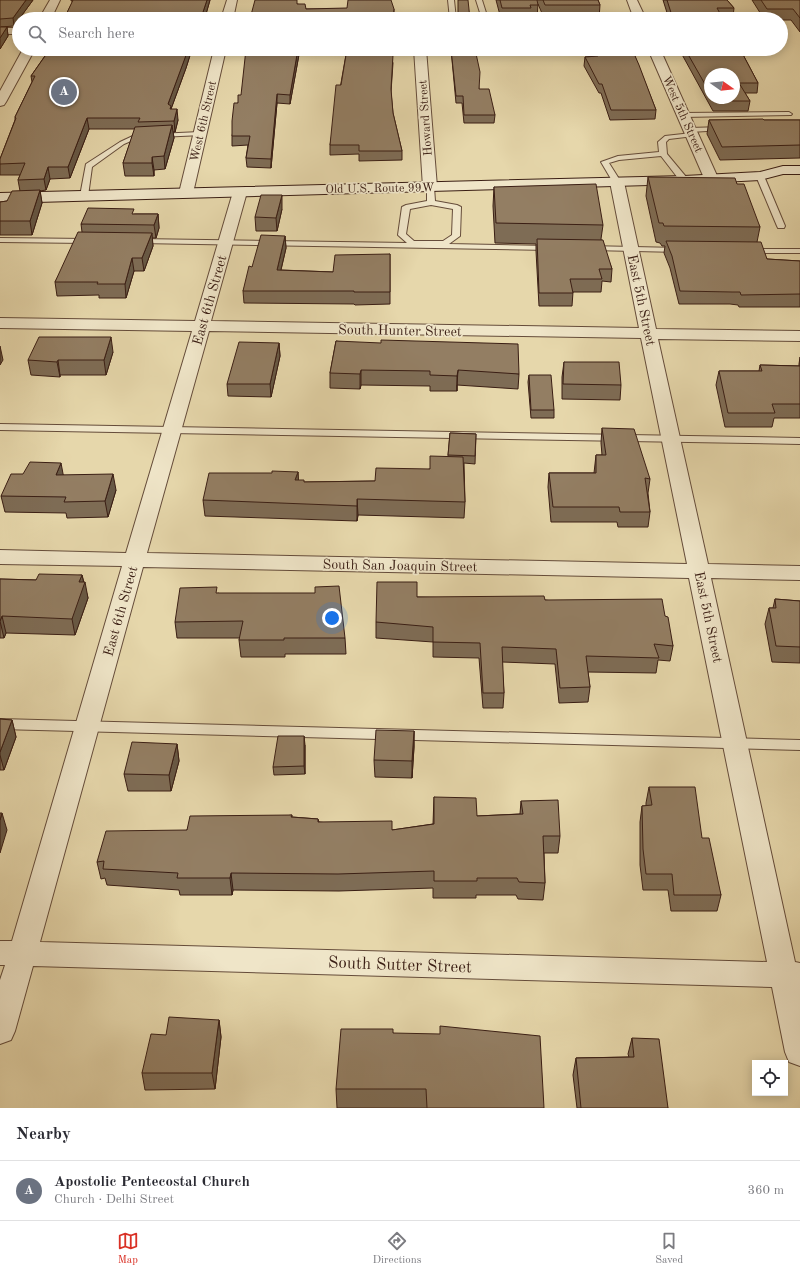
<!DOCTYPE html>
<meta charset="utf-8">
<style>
:root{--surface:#fff;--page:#f7f7f7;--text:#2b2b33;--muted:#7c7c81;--line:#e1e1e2;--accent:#d93025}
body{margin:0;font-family:"Old Standard TT",serif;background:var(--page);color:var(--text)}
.controls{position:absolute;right:12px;bottom:12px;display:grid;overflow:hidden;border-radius:0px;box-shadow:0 2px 10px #0003}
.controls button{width:36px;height:36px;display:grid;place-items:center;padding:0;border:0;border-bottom:1px solid var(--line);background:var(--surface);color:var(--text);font:20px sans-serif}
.compass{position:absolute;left:704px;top:68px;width:36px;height:36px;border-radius:50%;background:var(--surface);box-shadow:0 2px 10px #0003;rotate:104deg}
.you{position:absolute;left:332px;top:618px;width:14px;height:14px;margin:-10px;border:3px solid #fff;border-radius:50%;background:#1a73e8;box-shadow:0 0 0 6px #1a73e833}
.badge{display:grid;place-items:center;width:26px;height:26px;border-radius:50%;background:var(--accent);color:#fff;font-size:13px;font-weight:700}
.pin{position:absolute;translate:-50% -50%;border:2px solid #fff;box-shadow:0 1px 4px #0006}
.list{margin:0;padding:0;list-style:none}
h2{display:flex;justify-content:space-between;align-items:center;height:52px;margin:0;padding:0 16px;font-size:17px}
h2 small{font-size:13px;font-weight:400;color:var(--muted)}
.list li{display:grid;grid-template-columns:26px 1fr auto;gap:12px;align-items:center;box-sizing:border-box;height:60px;padding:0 16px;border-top:1px solid var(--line)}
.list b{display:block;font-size:15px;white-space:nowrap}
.list p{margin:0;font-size:13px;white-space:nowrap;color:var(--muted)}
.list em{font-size:13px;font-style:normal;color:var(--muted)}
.icon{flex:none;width:22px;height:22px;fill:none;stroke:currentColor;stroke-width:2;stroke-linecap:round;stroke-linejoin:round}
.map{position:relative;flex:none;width:800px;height:1108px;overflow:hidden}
.search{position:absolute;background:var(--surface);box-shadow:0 2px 10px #0003;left:12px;right:12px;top:12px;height:44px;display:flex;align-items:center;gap:10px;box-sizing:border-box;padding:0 14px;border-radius:22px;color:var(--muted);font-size:15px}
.sheet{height:112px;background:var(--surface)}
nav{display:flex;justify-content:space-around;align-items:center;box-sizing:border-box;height:56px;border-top:1px solid var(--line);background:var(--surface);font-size:11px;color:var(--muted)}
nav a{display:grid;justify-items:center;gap:2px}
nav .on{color:var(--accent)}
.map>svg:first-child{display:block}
</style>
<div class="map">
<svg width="800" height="1108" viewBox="0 0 800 1108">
<rect width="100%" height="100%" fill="#e6d7ab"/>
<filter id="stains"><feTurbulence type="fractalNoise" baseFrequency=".005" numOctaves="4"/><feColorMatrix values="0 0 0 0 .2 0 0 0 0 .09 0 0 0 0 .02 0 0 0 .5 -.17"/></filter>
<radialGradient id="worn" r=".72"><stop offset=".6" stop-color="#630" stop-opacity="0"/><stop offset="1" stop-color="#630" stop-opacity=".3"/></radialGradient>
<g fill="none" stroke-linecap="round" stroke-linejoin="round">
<g stroke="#654c3a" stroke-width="2">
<path id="lane" d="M 448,0 L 454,0 L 456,19 L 450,19 Z
M 476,0 L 482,0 L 488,19 L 482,19 Z
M 789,112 L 792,114 L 791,115 L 683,117 L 680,115 L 683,113 Z
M 722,127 L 725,129 L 724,130 L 690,132 L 687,130 L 690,128 Z
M 200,132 L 202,133 L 202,135 L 138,138 L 124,144 L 92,167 L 88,196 L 84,198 L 80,196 L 86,164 L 120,142 L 135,135 Z
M 692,133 L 694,134 L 694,136 L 669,139 L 666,142 L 667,154 L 687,178 L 687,182 L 681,182 L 661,156 L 619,160 L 609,163 L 621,182 L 617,184 L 614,184 L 601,162 L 618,156 L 659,152 L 658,142 L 665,136 Z
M 757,174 L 763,174 L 764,176 L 785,226 L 784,228 L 778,228 L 777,226 L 756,176 Z
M 427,185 L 430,185 L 434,187 L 435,201 L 457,205 L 461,207 L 460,236 L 449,244 L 549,246 L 553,248 L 549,250 L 139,243 L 135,241 L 139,239 L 407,243 L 398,235 L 402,207 L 406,205 L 427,201 ZM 431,205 L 453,209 L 452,235 L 443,241 L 414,241 L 406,234 L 410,209 Z
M 0,238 L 87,239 L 91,241 L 87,243 L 0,242 Z
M 588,246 L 679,248 L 683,250 L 679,252 L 591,250 L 587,248 Z
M 746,249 L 800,249 L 800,253 L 746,253 Z
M 0,424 L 800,438 L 800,444 L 0,430 Z
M 0,719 L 800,740 L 800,750 L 0,729 Z"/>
</g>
<g stroke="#654c3a" stroke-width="2">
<path id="street" d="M 50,0 L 60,0 L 51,19 L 39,19 Z
M 227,0 L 237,0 L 233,19 L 221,19 Z
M 627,0 L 637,0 L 646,19 L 634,19 Z
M 0,28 L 19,28 L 19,34 L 0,34 Z
M 23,49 L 35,49 L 6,102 L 4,105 L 0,106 L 0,91 Z
M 214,49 L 226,49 L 193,193 L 191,196 L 186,197 L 181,196 L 179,193 Z
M 414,49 L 426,49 L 437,187 L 435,190 L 430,191 L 425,190 L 423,187 Z
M 648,49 L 660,49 L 718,178 L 716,181 L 711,182 L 706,181 L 704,178 Z
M 617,178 L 622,179 L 624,182 L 656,329 L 800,331 L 800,341 L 658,339 L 708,564 L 800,566 L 800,580 L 711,578 L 795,962 L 800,963 L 800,1066 L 789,1062 L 785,1052 L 772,987 L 33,966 L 15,1031 L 11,1040 L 0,1044 L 0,980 L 5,965 L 0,965 L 0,941 L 12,941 L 122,566 L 0,564 L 0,550 L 126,553 L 192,331 L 0,328 L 0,318 L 195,321 L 233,192 L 235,189 L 240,188 L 245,189 L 247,192 L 211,321 L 639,328 L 610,182 L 612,179 ZM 209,331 L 641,338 L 687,564 L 147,553 ZM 143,567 L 689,578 L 767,962 L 40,942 Z"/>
</g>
<g stroke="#3a1e14" stroke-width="2">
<path id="secondary" d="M 783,166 L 800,166 L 800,174 L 783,174 L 760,180 L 684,184 L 0,203 L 0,193 L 684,176 L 760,172 Z"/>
</g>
<use href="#lane" fill="#efe5c8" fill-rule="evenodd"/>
<use href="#street" fill="#efe5c8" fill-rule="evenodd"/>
<use href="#secondary" fill="#efe5c8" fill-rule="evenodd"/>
</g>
<path fill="#7e6c55" stroke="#3a1e14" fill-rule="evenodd" d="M 0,0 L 33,0 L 14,26 L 1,27 L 7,27 L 8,36 L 0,49 Z
M 71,0 L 210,0 L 206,14 L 205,19 L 64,19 L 73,1 L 71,1 Z
M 496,0 L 598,0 L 600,5 L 599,18 L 544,18 L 538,4 L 537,18 L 531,18 L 531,19 L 501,19 Z
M 663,0 L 727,0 L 734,8 L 733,17 L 722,17 L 723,19 L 669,19 Z
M 752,0 L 800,0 L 800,32 L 791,20 L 781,20 L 781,19 L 764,19 Z
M 298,4 L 306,9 L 394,9 L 394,19 L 251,19 L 251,15 Z
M 49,49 L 192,49 L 186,68 L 171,109 L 178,120 L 175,132 L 173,132 L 174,138 L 165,169 L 154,170 L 154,176 L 125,176 L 123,163 L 135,129 L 89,129 L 70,178 L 50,179 L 46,190 L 40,191 L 42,203 L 32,235 L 0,235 L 0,202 L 7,201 L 20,191 L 18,180 L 20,175 L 0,175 L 0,159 L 15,120 L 15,117 L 32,82 L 31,76 L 49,50 Z
M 300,49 L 290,104 L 277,103 L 271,168 L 247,167 L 246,158 L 248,145 L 232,146 L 232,136 L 238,103 L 241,95 Z
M 347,49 L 391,49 L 390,55 L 393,63 L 391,92 L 393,113 L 402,151 L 402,160 L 359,161 L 359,154 L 330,155 L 330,145 Z
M 451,49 L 475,49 L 479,89 L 495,115 L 494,123 L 464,123 L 462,103 L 456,103 Z
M 593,49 L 632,49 L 656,110 L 655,119 L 610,120 L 601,93 L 599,93 L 584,66 L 585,57 L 595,56 Z
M 679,49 L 740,49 L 758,83 L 757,93 L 745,93 L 750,101 L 748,111 L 713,111 ZM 710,74 L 734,98 L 710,98 Z
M 709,120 L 800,120 L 800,158 L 720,160 L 707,134 Z
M 648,177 L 737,184 L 760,227 L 757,242 L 767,259 L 800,261 L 800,307 L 739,307 L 738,305 L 730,304 L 679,304 L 670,268 L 664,253 L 665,246 L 662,246 L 660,243 L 656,242 L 646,196 Z
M 494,187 L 603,225 L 601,239 L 612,269 L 611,282 L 602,281 L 601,292 L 573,292 L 572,306 L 539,306 L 536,251 L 536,244 L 495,243 L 493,206 Z
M 282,209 L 277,231 L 256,231 L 255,217 Z
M 135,214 L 158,214 L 159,228 L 156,238 L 152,238 L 153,246 L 144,271 L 134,271 L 126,298 L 99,298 L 99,295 L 57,296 L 55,282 L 82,232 L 81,224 Z
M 285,236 L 286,248 L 281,270 L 333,272 L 390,254 L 390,304 L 355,305 L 354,304 L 244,303 L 243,291 L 252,267 Z
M 336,341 L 519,374 L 518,389 L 457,385 L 457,391 L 430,391 L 430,386 L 361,385 L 360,389 L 330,388 L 330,373 Z
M 279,343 L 280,356 L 271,397 L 228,396 L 227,384 Z
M 113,352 L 106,375 L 60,375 L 60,377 L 31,375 L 28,360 Z
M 800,357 L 800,418 L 774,418 L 772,427 L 725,427 L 716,385 L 719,371 L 759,371 L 760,365 L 799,366 L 799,364 Z
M 564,362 L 621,385 L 620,400 L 562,399 L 562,377 Z
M 529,375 L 554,410 L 554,418 L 531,418 L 528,382 Z
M 602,428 L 650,479 L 648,493 L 650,512 L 648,527 L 618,527 L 617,522 L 551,522 L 548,487 L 549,473 L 594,473 L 596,455 L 602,455 L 601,443 Z
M 450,433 L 476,434 L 475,464 L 464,463 L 465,502 L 464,518 L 358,515 L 357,521 L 205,516 L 203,500 L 298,472 L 298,480 L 304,482 L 375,481 L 430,469 L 448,456 Z
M 63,475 L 116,490 L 108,517 L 67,518 L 66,513 L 5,512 L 1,496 Z
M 82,575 L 88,598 L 75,635 L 6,633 L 4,638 L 0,638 L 0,579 L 36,580 Z
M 218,593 L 345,638 L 346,654 L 285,654 L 285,657 L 241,657 L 239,640 L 240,638 L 177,638 L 175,622 Z
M 417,597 L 545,600 L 665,616 L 673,646 L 670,661 L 658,660 L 656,673 L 588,672 L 590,687 L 588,702 L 559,703 L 555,664 L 502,662 L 504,693 L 503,708 L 483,708 L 479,658 L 433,657 L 433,642 L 376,638 L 376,622 Z
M 775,599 L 800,601 L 800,663 L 772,662 L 765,624 L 769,608 L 773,608 Z
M 0,719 L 12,720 L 16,737 L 4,770 L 0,770 Z
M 414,731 L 414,747 L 412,778 L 375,777 L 374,760 Z
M 177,744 L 179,761 L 171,791 L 128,791 L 124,774 Z
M 305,745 L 305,774 L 274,775 L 273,767 Z
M 649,787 L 702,838 L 721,895 L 717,911 L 671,911 L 668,890 L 643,890 L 640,865 L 640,822 L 642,806 L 646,806 L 646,803 Z
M 434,797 L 477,816 L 520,814 L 521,801 L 560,836 L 558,853 L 544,853 L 545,883 L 543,900 L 518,899 L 516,895 L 476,895 L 476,898 L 433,898 L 433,888 L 339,891 L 233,890 L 232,895 L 180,895 L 179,890 L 107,885 L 105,878 L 101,879 L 97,862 L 187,830 L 292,815 L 292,817 L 318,819 L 319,822 L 392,830 L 433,824 Z
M 219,1020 L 221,1037 L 215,1089 L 145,1090 L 142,1073 L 166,1035 Z
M 393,1033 L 544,1108 L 337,1108 L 336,1089 Z
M 632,1038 L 668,1108 L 577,1108 L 573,1075 L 576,1058 L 629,1057 L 628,1054 Z"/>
<path fill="#675845" stroke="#3a1e14" d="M 26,0 L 33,0 L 14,26 L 13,18 Z
M 207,0 L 210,0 L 206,14 L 205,19 L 202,19 L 202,15 Z
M 7,27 L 8,36 L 0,49 L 0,38 Z
M 188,49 L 192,49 L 186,68 L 171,109 L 172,116 L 168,104 Z
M 298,49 L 300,49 L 290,104 L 290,95 Z
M 277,94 L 277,103 L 271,168 L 271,159 Z
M 177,109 L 178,120 L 175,132 L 174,121 Z
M 87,118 L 89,129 L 70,178 L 68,167 Z
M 172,125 L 174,138 L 165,169 L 164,156 Z
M 152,157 L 154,170 L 154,176 L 152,163 Z
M 48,167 L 50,179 L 46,190 L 44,179 Z
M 40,190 L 42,203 L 32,235 L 30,221 Z
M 282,195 L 282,209 L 277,231 L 276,218 Z
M 158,214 L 159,228 L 156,238 L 154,225 Z
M 152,233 L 153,246 L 144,271 L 142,258 Z
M 285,236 L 286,248 L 278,282 L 277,270 Z
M 132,258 L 134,271 L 126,298 L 125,284 Z
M 111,337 L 113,352 L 106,375 L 104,360 Z
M 279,343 L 280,356 L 271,397 L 270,384 Z
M 0,346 L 3,360 L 0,365 Z
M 58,360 L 60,375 L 60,377 L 57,362 Z
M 361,370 L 361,385 L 360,389 L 360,374 Z
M 458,370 L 457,385 L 457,391 L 457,376 Z
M 61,463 L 64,479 L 56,475 Z
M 298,472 L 299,487 L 295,480 Z
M 113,474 L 116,490 L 108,517 L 105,501 Z
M 357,499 L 358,515 L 357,521 Z
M 82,575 L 84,584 L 85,582 L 88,598 L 75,635 L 72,619 L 79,582 Z
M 2,616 L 6,633 L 4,638 L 0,621 Z
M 12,720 L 16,737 L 4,770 L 0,755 L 0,752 Z
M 414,731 L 414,747 L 412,778 L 412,761 Z
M 304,736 L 305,745 L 305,774 L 304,766 Z
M 177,744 L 179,761 L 171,791 L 169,775 Z
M 2,813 L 7,830 L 0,853 L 0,820 Z
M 231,873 L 233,890 L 232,895 L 230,878 Z
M 219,1020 L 221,1037 L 215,1089 L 212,1073 Z"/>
<path fill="#937e63" stroke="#3a1e14" d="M 0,0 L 26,0 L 13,18 L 0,19 Z
M 73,0 L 207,0 L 202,15 L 197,15 L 196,19 L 64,19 Z
M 255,0 L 297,0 L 297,4 L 305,4 L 306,9 L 347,8 L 348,0 L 391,0 L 394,9 L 393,19 L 259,19 L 260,15 L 251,15 Z
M 458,0 L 468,0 L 470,19 L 455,19 L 456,14 L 458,12 Z
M 500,0 L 537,0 L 538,5 L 530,5 L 531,8 L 502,8 Z
M 543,0 L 598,0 L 600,5 L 545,5 Z
M 667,0 L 727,0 L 734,8 L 717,8 L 723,19 L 673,19 Z
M 761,0 L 800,0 L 800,18 L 793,9 L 767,9 Z
M 0,27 L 7,27 L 0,38 Z
M 50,49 L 188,49 L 185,58 L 168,104 L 171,106 L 170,109 L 177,109 L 174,121 L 138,122 L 140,118 L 87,118 L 68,167 L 48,167 L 44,179 L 18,180 L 25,163 L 0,164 L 0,159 L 16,118 L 15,117 L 35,76 L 31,76 Z
M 246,49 L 298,49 L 290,95 L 277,94 L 271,159 L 246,158 L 250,136 L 232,136 L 232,121 L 234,103 L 238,103 L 238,95 L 241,95 Z
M 347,49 L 390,49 L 389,55 L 393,55 L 391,89 L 393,113 L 402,151 L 359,151 L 359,145 L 330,145 L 336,85 L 341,85 Z
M 451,49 L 475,49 L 480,72 L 479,89 L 489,89 L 495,115 L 464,115 L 463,96 L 456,96 Z
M 596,49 L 632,49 L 639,65 L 656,110 L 611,110 L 602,84 L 599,84 L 585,57 L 598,56 Z
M 685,49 L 740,49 L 758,83 L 739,83 L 750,101 L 714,101 L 713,98 L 734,98 L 734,74 L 710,74 L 710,93 Z
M 763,119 L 764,120 L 800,120 L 800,145 L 722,147 L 709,120 Z
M 172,125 L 164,156 L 152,157 L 152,163 L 123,163 L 135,127 Z
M 648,177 L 735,178 L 737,184 L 744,184 L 760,227 L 664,226 L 663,223 L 659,223 Z
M 596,184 L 603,225 L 496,223 L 494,187 Z
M 40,190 L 30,221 L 0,221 L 0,202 L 7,201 L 12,191 Z
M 261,195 L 282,195 L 276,218 L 255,217 Z
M 88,208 L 134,209 L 132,214 L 158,214 L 154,225 L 81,224 Z
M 78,232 L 152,233 L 142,258 L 132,258 L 125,284 L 97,284 L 98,282 L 55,282 Z
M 261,235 L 285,236 L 277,270 L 333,272 L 335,255 L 390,254 L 390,292 L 354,292 L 354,291 L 243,291 L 249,266 L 252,267 Z
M 537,239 L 603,240 L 612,269 L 599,269 L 602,279 L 570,279 L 573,293 L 539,293 Z
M 666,241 L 761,242 L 767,259 L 800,261 L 800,294 L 741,295 L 740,292 L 732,292 L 680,291 L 672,256 Z
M 39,337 L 111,337 L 104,360 L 58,360 L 57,362 L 28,360 Z
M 381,340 L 518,344 L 519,374 L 458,370 L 457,376 L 430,375 L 430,371 L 361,370 L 360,374 L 330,373 L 336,341 L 381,343 Z
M 239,342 L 279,343 L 270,384 L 227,384 Z
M 564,362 L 619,362 L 621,385 L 563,384 Z
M 760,365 L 800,366 L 800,404 L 772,404 L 775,413 L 728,413 L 719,371 L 762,371 Z
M 529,375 L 551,375 L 554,410 L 531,410 Z
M 602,428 L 634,429 L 650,479 L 645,478 L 650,512 L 620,512 L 619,507 L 553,507 L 549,473 L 596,473 L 596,455 L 606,455 Z
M 450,433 L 476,434 L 475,456 L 448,455 Z
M 430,456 L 463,457 L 465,502 L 357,499 L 357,506 L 203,500 L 209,473 L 272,473 L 272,471 L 298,472 L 295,480 L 304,480 L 304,482 L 375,481 L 376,468 L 430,469 Z
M 30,462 L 61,463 L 56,475 L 113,474 L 105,501 L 64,502 L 66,497 L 1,496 L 11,474 L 23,474 Z
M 39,574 L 82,575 L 79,582 L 85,582 L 72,619 L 2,616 L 0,621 L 0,579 L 36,580 Z
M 377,582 L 417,582 L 417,597 L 544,596 L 545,600 L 662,599 L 665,616 L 668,617 L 673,646 L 654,644 L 659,658 L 586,656 L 590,687 L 560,688 L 556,649 L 502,647 L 504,693 L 483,693 L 480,643 L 433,642 L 433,627 L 376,622 Z
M 339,586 L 345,638 L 284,638 L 284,640 L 239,640 L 243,621 L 175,622 L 180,588 L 217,587 L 216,593 L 315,593 L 315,587 Z
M 775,599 L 800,601 L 800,647 L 776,646 L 769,608 L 776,608 Z
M 0,719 L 12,720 L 0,752 Z
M 376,730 L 414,731 L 412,761 L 374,760 Z
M 278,736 L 304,736 L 304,766 L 273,767 Z
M 132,742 L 177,744 L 169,775 L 124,774 Z
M 649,787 L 695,787 L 702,838 L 709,838 L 721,895 L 674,895 L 672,874 L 646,874 L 643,849 L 642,806 L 652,805 Z
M 434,797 L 476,798 L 477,816 L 523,814 L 521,801 L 558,800 L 560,836 L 543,836 L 545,883 L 519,882 L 517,878 L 477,878 L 477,881 L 434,881 L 434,871 L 338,874 L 231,873 L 230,878 L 177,878 L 178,873 L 103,869 L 104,861 L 97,862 L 106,831 L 187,830 L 190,816 L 292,815 L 291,817 L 318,819 L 318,822 L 392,821 L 392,830 L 434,824 Z
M 0,813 L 2,813 L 0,820 Z
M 169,1017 L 219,1020 L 212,1073 L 142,1073 L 151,1034 L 166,1035 Z
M 440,1026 L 540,1036 L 544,1108 L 427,1108 L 426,1089 L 336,1089 L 341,1029 L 393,1029 L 393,1033 L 440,1034 Z
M 632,1038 L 659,1039 L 668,1108 L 581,1108 L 576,1058 L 634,1057 Z"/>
<g text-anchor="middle" stroke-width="3.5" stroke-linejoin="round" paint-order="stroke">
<g font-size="12" fill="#3a1e14" stroke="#efe5c8">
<text transform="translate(683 114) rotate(66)" y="4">West 5th Street</text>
<text transform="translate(425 118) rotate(-94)" y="4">Howard Street</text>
<text transform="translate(203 121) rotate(-77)" y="4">West 6th Street</text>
<text transform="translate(380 188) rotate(-1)" y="4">Old U.S. Route 99W</text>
</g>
<g font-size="14" fill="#3a1e14" stroke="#efe5c8">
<text transform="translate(209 300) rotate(-74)" y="5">East 6th Street</text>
<text transform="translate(642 300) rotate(78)" y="5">East 5th Street</text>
<text transform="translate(400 330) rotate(1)" y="5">South Hunter Street</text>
<text transform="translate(400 565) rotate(1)" y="5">South San Joaquin Street</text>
<text transform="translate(120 611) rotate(-74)" y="5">East 6th Street</text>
<text transform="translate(709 617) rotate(78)" y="5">East 5th Street</text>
</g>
<g font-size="17" fill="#3a1e14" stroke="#efe5c8">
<text transform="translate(400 964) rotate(2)" y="6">South Sutter Street</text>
</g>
</g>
<rect width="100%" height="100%" filter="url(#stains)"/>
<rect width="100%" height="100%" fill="url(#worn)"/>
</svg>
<div class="controls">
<button><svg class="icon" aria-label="locate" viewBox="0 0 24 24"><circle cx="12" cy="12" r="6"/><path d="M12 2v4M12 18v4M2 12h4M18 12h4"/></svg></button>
</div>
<svg class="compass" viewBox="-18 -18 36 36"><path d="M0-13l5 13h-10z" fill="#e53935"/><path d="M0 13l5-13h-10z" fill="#7c7c81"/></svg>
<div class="you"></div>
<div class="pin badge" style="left:64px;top:92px;background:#6b7280">A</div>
<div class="search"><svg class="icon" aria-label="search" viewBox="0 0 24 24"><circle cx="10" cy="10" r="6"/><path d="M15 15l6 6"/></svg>Search here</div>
</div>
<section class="sheet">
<h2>Nearby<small></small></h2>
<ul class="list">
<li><span class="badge" style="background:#6b7280">A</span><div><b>Apostolic Pentecostal Church</b><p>Church · Delhi Street</p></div><em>360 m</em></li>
</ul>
</section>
<nav>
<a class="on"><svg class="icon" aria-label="map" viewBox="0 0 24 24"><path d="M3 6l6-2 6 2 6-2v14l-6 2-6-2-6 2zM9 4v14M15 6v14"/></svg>Map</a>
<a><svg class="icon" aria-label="directions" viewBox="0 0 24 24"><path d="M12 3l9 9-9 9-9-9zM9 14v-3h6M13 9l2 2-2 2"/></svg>Directions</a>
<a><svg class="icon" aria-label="saved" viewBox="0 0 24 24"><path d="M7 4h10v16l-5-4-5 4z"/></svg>Saved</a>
</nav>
